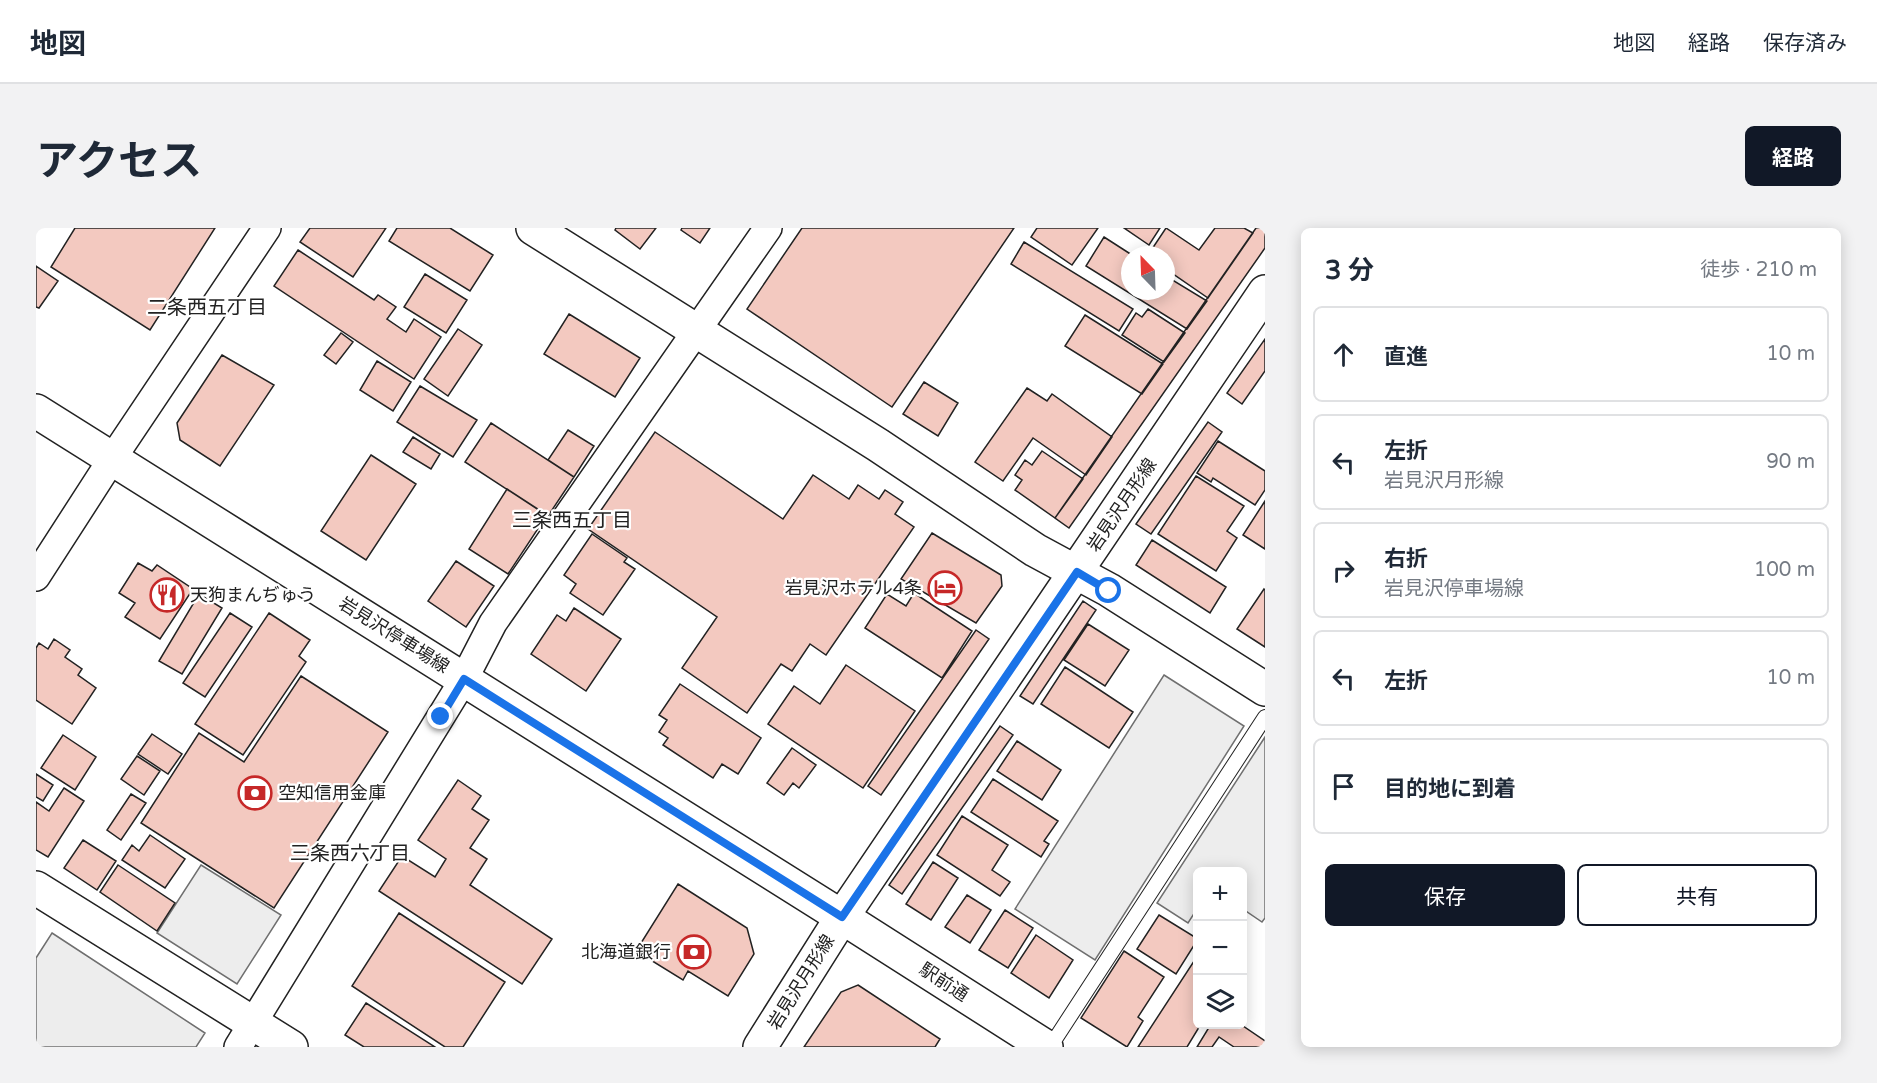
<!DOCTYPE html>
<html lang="ja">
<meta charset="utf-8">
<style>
:root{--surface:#fff;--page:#f2f2f3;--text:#1f2937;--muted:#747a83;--line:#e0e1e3;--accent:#111827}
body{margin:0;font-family:"Varela Round","Noto Sans JP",sans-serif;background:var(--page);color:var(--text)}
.controls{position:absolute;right:18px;bottom:18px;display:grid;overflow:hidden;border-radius:9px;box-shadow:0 3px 15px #0003}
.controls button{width:54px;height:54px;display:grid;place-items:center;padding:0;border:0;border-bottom:2px solid var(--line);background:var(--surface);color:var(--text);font:30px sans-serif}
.compass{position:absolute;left:1085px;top:18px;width:54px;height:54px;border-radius:50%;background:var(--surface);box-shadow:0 3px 15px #0003;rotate:337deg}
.stop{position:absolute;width:18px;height:18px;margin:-14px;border:4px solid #1a73e8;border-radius:50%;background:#fff}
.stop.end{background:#1a73e8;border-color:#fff;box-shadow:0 2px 6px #0008}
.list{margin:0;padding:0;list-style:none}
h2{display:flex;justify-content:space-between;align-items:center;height:78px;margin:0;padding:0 24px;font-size:26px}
h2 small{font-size:20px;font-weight:400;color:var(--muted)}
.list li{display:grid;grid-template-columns:39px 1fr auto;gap:18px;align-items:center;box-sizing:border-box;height:96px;margin:0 12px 12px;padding:0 12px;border:2px solid var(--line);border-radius:9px}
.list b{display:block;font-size:22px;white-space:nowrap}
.list p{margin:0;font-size:20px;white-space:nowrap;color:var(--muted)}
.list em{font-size:20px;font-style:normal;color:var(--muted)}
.actions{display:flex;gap:12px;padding:18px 24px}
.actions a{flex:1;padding:14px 0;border:2px solid var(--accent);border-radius:9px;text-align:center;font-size:21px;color:var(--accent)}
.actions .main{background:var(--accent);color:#fff}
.icon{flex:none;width:33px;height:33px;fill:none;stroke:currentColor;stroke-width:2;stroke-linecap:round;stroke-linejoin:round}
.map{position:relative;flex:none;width:1229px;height:819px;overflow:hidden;border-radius:9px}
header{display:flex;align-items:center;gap:36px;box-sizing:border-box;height:84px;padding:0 30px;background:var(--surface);border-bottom:2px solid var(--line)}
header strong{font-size:28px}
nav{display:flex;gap:33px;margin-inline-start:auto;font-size:21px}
.intro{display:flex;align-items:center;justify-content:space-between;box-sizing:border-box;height:144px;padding:0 36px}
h1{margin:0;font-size:42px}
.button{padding:15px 27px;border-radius:9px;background:var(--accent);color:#fff;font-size:21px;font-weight:700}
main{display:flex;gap:36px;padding:0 36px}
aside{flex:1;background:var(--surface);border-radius:9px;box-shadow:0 3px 15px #0003}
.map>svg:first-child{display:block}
</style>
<header>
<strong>地図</strong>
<nav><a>地図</a><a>経路</a><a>保存済み</a></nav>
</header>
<div class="intro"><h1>アクセス</h1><a class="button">経路</a></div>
<main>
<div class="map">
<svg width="1229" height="819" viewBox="0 0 1229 819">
<rect width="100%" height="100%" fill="#fff"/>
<path fill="#ededed" stroke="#6f6f6f" stroke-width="1.5" d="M 1128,447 L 1208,498 L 1059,732 L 979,681 Z
M 1229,509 L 1229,690 L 1226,694 L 1207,681 L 1206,644 L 1162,644 L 1161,681 L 1152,695 L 1121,675 Z
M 165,637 L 245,687 L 201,756 L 121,705 Z
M 16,705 L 169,805 L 160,819 L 0,819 L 0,730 Z"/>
<path fill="#f3c9c0" stroke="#222" stroke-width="1.5" d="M 39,0 L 179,0 L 114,102 L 15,39 Z
M 274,0 L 350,0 L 317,49 L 264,14 Z
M 361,0 L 414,0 L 457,27 L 434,63 L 353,13 Z
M 580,0 L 620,0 L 604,21 L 579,2 Z
M 646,0 L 674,0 L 664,15 L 645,2 Z
M 766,0 L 978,0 L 856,179 L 711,81 Z
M 1001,0 L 1062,0 L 1036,37 L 995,9 Z
M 1088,0 L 1124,0 L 1113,17 Z
M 1130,0 L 1163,22 L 1179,0 L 1208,0 L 1217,5 L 1172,70 L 1130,41 L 1130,27 L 1112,27 Z
M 1220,0 L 1229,0 L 1229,20 L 1033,300 L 1019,290 Z
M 1068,9 L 1096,27 L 1094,63 L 1130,63 L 1130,48 L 1171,73 L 1151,101 L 1050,38 Z
M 988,14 L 1097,81 L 1083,103 L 975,36 Z
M 262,22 L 338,72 L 342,67 L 360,79 L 351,91 L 370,104 L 378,91 L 405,109 L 378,151 L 238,58 Z
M 0,38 L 22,53 L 3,80 L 0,79 Z
M 389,46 L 431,72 L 410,105 L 368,79 Z
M 1112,81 L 1149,105 L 1128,134 L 1086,107 L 1100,85 L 1106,89 Z
M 533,86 L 604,130 L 579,169 L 508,126 Z
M 1049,87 L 1127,136 L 1106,166 L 1029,118 Z
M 422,101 L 446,117 L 412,168 L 388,151 Z
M 305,105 L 317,114 L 300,136 L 288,127 Z
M 1229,111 L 1229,143 L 1206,176 L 1191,165 Z
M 186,127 L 238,157 L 184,238 L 144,212 L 141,195 Z
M 341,133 L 375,154 L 357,183 L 324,162 Z
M 888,154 L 922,175 L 902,208 L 867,186 Z
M 384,158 L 441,192 L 417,229 L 361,194 Z
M 991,160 L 1011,173 L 1016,166 L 1076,209 L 1050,247 L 997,210 L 967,253 L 939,234 Z
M 1172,194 L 1186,204 L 1115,306 L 1100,296 Z
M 455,195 L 538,249 L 512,288 L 429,234 Z
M 532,202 L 558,218 L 538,249 L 512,232 Z
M 619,204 L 747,291 L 777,247 L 813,271 L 822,257 L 843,271 L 849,262 L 867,274 L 859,286 L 878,299 L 790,427 L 774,416 L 756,443 L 745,436 L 711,485 L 646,440 L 681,389 L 552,301 Z
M 377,209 L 404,226 L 395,241 L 367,224 Z
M 1182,213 L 1229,243 L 1229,262 L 1219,277 L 1177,250 L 1175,254 L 1161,245 Z
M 1006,223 L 1047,251 L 1019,290 L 979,262 L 986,252 L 979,247 L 989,232 L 996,237 Z
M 335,227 L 380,256 L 330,332 L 285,303 Z
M 1160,248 L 1208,278 L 1191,303 L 1201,310 L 1180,343 L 1122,306 Z
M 471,261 L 511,287 L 472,346 L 433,321 Z
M 1229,273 L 1229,321 L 1207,307 Z
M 896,305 L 965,347 L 966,358 L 940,395 L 865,351 Z
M 556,306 L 591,330 L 588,334 L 599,341 L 567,387 L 534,365 L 540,356 L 528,347 Z
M 1116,312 L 1190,359 L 1174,385 L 1100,337 Z
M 420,333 L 458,358 L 430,399 L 392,373 Z
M 102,335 L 116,343 L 121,337 L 157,361 L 124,411 L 89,389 L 99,375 L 83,365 Z
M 1228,361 L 1229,362 L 1229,419 L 1201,401 Z
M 878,365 L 936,403 L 906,450 L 829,400 L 851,366 L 870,378 Z
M 163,366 L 186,380 L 146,446 L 123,433 Z
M 1047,373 L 1060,382 L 997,476 L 984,468 Z
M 538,380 L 585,411 L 550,463 L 495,426 L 521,387 L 530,393 Z
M 194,385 L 216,399 L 169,469 L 147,455 Z
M 233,385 L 274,412 L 263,428 L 270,434 L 207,527 L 159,496 Z
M 1052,396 L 1093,422 L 1069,458 L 1028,432 Z
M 940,402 L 953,411 L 845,567 L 832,558 Z
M 18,411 L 34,422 L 29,429 L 46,441 L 42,447 L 60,460 L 36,496 L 0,472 L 0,420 L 3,415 L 12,421 Z
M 810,437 L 879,483 L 827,560 L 732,496 L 758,458 L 784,476 Z
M 1029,439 L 1097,484 L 1073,520 L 1005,476 Z
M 265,448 L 352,504 L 238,680 L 105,595 L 163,505 L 208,534 Z
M 644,456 L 725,510 L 702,546 L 686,536 L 677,550 L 627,517 L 632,510 L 623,504 L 631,492 L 623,487 Z
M 964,498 L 977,507 L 866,666 L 853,657 Z
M 116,506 L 146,526 L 132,546 L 102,526 Z
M 27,507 L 60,529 L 39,562 L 5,540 Z
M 981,513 L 1025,542 L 1006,572 L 961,543 Z
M 756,520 L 780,537 L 763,560 L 757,555 L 748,567 L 731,555 Z
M 101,528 L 124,543 L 108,567 L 85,551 Z
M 0,546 L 17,557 L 7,573 L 0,569 Z
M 957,551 L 1022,593 L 1008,613 L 1013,616 L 1005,629 L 935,584 Z
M 422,552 L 445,568 L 436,581 L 453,592 L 434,620 L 451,631 L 434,657 L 516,711 L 486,756 L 343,663 L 366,628 L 399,649 L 410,631 L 382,612 Z
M 28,560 L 48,573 L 12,629 L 0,622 L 0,574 L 13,583 Z
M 95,566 L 110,575 L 85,612 L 71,602 Z
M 926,588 L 972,617 L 956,642 L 974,654 L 964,668 L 901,627 Z
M 114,607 L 149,631 L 129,660 L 86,632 L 96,617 L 103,623 Z
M 47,612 L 80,633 L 61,662 L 28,640 Z
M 897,634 L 922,650 L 895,692 L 870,676 Z
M 82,637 L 139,675 L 121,703 L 64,664 Z
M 642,656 L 711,700 L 718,726 L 692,768 L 652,743 L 647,752 L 600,723 Z
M 931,667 L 955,682 L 934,715 L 909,699 Z
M 969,682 L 997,700 L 972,740 L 943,722 Z
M 363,685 L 469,754 L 427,819 L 409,819 L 316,758 Z
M 1123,687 L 1162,711 L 1140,746 L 1101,721 Z
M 1000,707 L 1037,732 L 1013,770 L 975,745 Z
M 1088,723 L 1128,749 L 1102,789 L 1107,793 L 1091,819 L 1045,790 Z
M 1162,727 L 1162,796 L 1165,796 L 1151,819 L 1102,819 Z
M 822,757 L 904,811 L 899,819 L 768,819 L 805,764 Z
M 330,775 L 399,819 L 328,819 L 309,807 Z
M 1175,796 L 1204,796 L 1229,813 L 1229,819 L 1198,819 L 1183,809 L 1176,819 L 1161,819 Z"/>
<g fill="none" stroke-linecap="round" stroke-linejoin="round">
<g stroke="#222" stroke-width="16">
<path id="service" d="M 1014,819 L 1229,489"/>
</g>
<g stroke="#222" stroke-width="30">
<path id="minor" d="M 0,349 L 76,231 L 231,0
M 202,819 L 428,451 L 457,395 L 732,0"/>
</g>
<g stroke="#222" stroke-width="36">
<path id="tertiary" d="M 497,0 L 842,217 L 999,322 L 1073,362 L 1229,461
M 0,660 L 255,819
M 806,689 L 1010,819"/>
</g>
<g stroke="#222" stroke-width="36">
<path id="secondary" d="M 0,183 L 806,689"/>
</g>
<g stroke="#222" stroke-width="36">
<path id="primary" d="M 724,819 L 806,689 L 1229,64"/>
</g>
<use href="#service" stroke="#fff" stroke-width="14"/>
<use href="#minor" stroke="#fff" stroke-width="27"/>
<use href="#tertiary" stroke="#fff" stroke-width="33"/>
<use href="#secondary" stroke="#fff" stroke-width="33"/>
<use href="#primary" stroke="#fff" stroke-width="33"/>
</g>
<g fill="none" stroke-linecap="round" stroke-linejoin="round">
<path stroke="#1a73e8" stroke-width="8" d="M 405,489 L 428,451 L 806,689 L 1041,344 L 1073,363"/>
</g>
<defs>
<g id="hotel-ring" transform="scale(1.725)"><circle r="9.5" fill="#fff" stroke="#c62828" stroke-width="1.5"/><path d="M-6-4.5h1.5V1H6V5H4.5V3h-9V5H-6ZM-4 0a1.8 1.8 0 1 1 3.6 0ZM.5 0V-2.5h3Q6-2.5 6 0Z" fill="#c62828"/></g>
<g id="restaurant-ring" transform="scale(1.725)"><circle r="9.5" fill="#fff" stroke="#c62828" stroke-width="1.5"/><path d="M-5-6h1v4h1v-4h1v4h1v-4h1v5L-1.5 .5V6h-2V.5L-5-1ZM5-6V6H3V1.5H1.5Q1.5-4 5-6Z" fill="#c62828"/></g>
<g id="bank-ring" transform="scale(1.725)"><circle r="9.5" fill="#fff" stroke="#c62828" stroke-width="1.5"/><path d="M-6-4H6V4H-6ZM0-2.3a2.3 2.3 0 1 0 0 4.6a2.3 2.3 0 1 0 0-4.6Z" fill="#c62828"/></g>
</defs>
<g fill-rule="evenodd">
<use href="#hotel-ring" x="909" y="360"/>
<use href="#restaurant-ring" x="131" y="367"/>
<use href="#bank-ring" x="219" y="565"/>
<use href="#bank-ring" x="658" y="724"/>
</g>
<g text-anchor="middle" stroke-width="4.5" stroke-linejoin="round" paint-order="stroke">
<g font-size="18" fill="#222" stroke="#fff">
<text transform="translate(1086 277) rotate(-56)" y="6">岩見沢月形線</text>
<text transform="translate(358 407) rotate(32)" y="6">岩見沢停車場線</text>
<text transform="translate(765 754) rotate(-58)" y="6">岩見沢月形線</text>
<text transform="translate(908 754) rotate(33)" y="6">駅前通</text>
</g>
<g font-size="18" fill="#222" stroke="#fff" text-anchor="end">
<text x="886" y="366">岩見沢ホテル4条</text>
<text x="154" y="373" text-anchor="start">天狗まんぢゅう</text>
<text x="242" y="571" text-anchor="start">空知信用金庫</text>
<text x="635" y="730">北海道銀行</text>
</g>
<g font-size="20" fill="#222" stroke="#fff">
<text x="171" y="86">二条西五丁目</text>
<text x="536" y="299">三条西五丁目</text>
<text x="314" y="632">三条西六丁目</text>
</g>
</g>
</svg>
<div class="controls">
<button>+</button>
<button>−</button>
<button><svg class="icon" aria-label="layers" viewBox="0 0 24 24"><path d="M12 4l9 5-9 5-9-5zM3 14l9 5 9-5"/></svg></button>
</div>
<svg class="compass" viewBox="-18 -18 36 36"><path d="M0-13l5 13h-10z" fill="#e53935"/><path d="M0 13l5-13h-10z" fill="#747a83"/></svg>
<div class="stop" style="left:1073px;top:363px"></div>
<div class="stop end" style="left:405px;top:489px"></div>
</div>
<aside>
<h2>3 分<small>徒歩 · 210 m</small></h2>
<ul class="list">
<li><svg class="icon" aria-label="ahead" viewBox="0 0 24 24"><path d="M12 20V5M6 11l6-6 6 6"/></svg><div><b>直進</b></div><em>10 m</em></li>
<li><svg class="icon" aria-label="left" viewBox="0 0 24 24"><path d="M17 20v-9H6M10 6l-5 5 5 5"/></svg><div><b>左折</b><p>岩見沢月形線</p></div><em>90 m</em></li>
<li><svg class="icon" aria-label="right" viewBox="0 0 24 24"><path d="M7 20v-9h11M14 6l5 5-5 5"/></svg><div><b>右折</b><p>岩見沢停車場線</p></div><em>100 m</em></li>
<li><svg class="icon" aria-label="left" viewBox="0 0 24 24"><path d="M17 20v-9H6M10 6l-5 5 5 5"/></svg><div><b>左折</b></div><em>10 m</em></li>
<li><svg class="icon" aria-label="arrive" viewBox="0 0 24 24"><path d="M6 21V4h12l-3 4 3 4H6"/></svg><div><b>目的地に到着</b></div></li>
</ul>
<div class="actions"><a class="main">保存</a><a>共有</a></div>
</aside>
</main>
